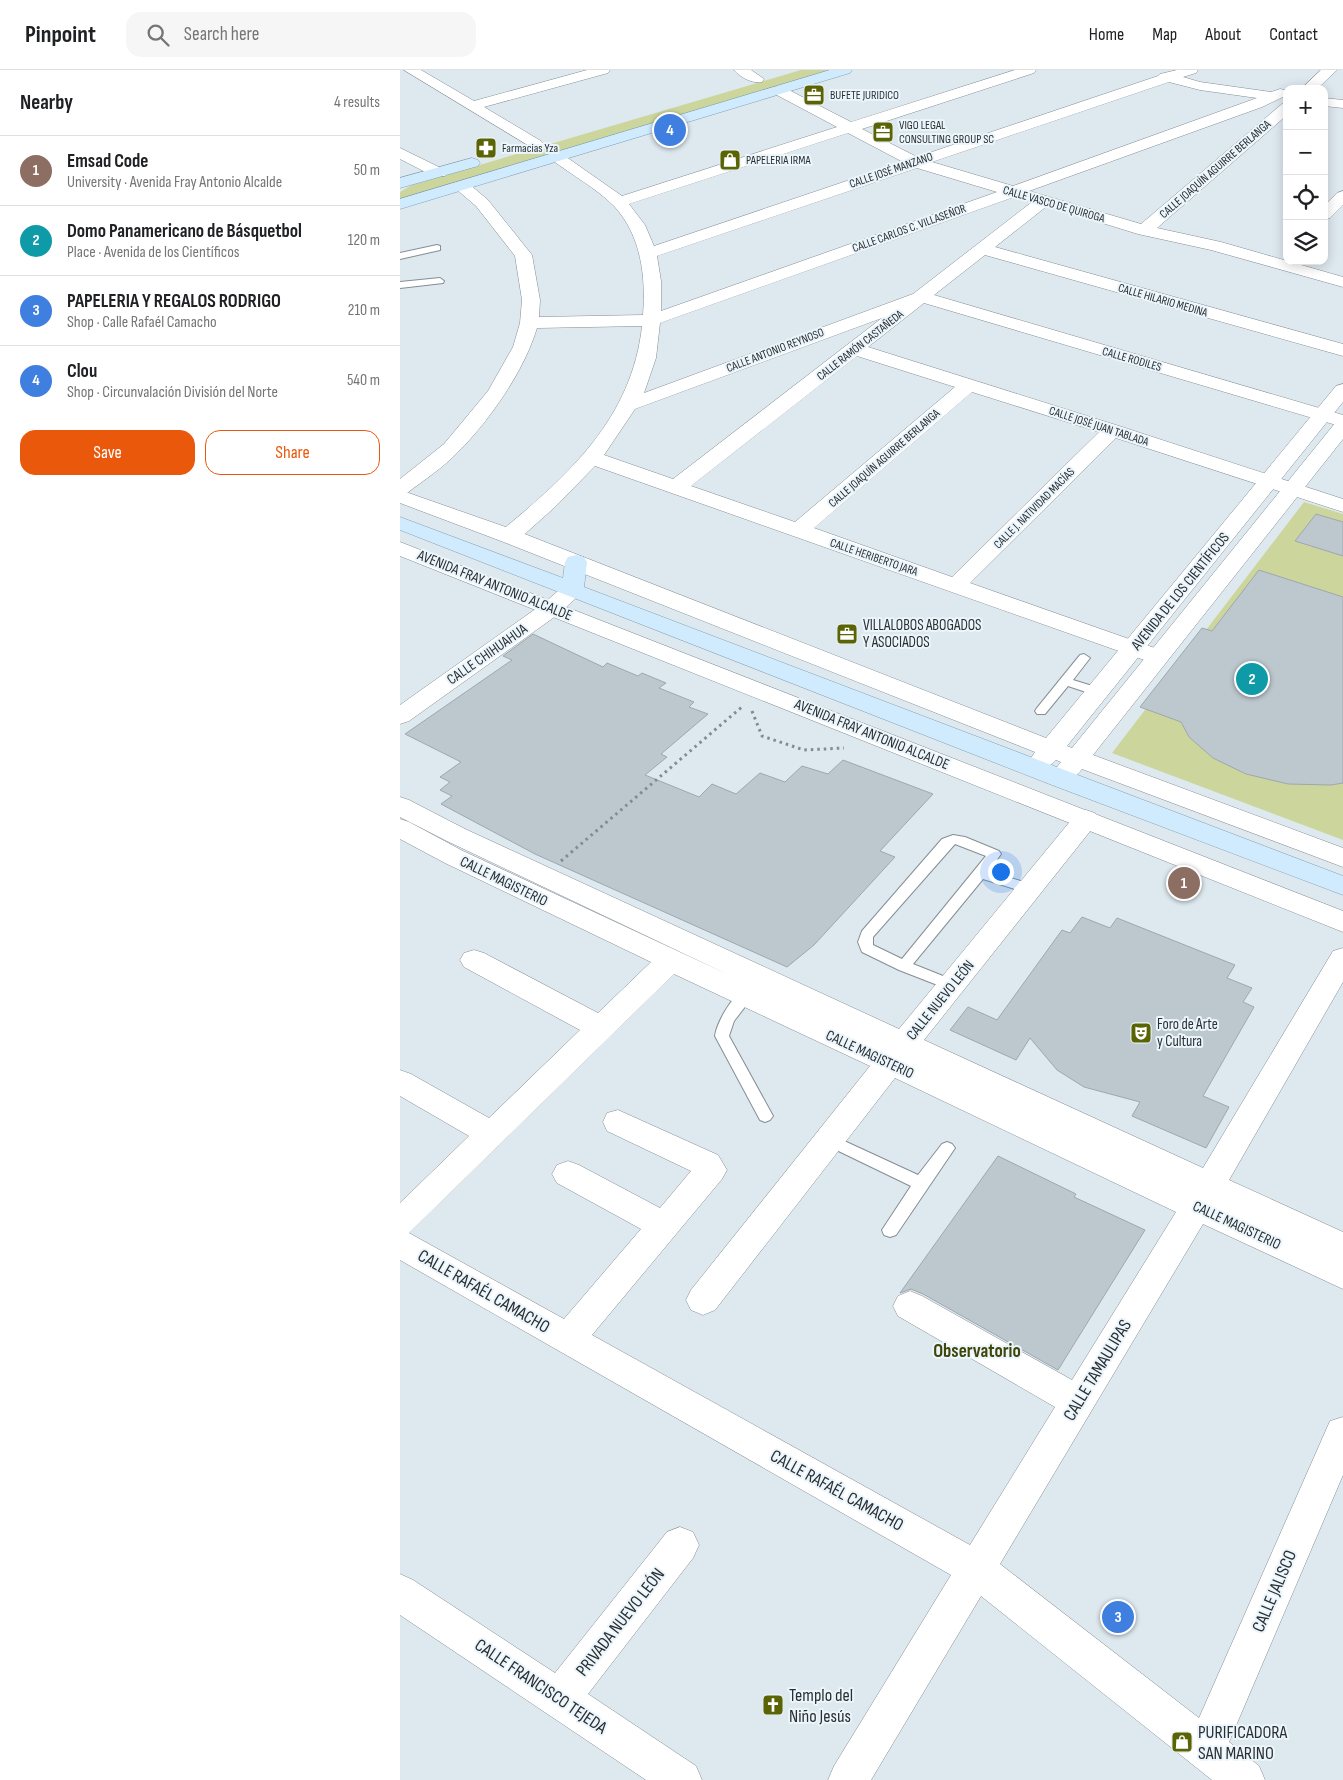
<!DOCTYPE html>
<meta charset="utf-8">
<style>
:root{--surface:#fff;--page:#f6f6f6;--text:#202124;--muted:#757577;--line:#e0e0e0;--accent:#ea580c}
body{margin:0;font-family:"Sofia Sans Condensed",sans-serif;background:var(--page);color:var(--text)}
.controls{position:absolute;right:15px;top:15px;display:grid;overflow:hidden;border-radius:10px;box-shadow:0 2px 12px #0003}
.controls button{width:45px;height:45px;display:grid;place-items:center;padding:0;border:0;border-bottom:1px solid var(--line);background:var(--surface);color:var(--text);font:25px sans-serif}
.you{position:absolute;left:600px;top:801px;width:18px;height:18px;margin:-12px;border:4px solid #fff;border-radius:50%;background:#1a73e8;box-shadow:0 0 0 8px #1a73e833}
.badge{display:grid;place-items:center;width:32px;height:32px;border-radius:50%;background:var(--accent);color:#fff;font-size:16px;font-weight:700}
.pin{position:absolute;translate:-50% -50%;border:2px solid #fff;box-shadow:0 1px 5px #0006}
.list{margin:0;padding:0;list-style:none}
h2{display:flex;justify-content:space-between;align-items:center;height:65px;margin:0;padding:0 20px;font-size:21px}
h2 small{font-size:16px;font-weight:400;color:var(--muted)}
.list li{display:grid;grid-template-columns:32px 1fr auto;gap:15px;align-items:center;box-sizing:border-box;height:70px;padding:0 20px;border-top:1px solid var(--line)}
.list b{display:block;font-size:19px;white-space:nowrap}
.list p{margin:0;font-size:16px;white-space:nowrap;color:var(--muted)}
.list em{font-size:16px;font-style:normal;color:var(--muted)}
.actions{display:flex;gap:10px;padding:15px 20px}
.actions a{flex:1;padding:11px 0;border:1px solid var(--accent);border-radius:15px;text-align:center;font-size:18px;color:var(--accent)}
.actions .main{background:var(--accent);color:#fff}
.icon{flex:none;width:28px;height:28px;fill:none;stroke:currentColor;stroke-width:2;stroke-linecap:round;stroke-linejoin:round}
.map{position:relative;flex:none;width:943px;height:1710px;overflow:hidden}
header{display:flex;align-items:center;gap:30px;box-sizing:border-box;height:70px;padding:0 25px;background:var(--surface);border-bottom:1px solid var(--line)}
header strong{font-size:24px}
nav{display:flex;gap:28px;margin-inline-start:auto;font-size:18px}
.search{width:350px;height:45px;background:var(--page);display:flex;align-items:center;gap:12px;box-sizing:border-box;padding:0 18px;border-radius:15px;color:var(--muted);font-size:19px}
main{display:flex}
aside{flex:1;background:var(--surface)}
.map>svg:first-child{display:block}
</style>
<header>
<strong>Pinpoint</strong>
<div class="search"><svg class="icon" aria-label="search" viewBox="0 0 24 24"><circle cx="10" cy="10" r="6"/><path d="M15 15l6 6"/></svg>Search here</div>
<nav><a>Home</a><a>Map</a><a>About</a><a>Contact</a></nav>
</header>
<main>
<aside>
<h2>Nearby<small>4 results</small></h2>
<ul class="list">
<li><span class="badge" style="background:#8d6e63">1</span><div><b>Emsad Code</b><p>University · Avenida Fray Antonio Alcalde</p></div><em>50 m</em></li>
<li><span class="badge" style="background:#0f9aa8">2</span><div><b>Domo Panamericano de Básquetbol</b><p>Place · Avenida de los Científicos</p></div><em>120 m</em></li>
<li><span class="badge" style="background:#3f7fe0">3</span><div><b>PAPELERIA Y REGALOS RODRIGO</b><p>Shop · Calle Rafaél Camacho</p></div><em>210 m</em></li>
<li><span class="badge" style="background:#3f7fe0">4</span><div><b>Clou</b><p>Shop · Circunvalación División del Norte</p></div><em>540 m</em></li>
</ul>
<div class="actions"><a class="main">Save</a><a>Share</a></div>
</aside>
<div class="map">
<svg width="943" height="1710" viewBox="0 0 943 1710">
<rect width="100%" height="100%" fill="#dee8ef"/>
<path fill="#ccd69c" d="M 401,0 L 430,0 L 0,129 L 0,122 L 12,115 Z
M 904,432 L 943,444 L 943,770 L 712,683 Z"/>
<path fill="#bdc7ce" stroke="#9ea7ae" d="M 916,444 L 943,452 L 943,486 L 895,471 Z
M 859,500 L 943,527 L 943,713 L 931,715 L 888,714 L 846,704 L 813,688 L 789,667 L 781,652 L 740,637 L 802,558 L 812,561 Z
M 133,564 L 203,597 L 207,593 L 238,606 L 242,603 L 266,613 L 259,618 L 294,632 L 289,637 L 308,644 L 261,684 L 267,687 L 245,705 L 299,727 L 312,714 L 336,724 L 360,703 L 385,712 L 402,696 L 428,704 L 443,690 L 533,724 L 480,781 L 495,787 L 414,875 L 387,897 L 135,784 L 41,734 L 52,726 L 40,720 L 50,712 L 40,707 L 61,692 L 5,664 L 112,590 L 103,586 Z
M 682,847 L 710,858 L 717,848 L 835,895 L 827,908 L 852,918 L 843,932 L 854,937 L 803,1026 L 829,1037 L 806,1078 L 732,1046 L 740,1032 L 684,1017 L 657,1000 L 630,968 L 616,990 L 550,960 L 568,937 L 597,950 L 662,860 L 670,863 Z
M 598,1086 L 676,1124 L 674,1127 L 745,1160 L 658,1300 L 523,1224 L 511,1219 L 500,1223 Z"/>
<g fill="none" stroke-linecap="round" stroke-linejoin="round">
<g stroke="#858e94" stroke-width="2">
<path id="service" d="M 37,175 L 40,176 L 40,180 L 0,189 L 0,183 Z
M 40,208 L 44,211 L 43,213 L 0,218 L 0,212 Z
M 684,584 L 690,588 L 673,610 L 702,619 L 704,622 L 702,625 L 698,626 L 668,616 L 645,644 L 637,644 L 635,641 L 637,638 L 680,585 Z
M 553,765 L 565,767 L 599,781 L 601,784 L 589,801 L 636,816 L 638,819 L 636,822 L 631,824 L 583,809 L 513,894 L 558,912 L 560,916 L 558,920 L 553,921 L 499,900 L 462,882 L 458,872 L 462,861 L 542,769 ZM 555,774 L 586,786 L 502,889 L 473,875 L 473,867 Z
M 351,915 L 356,916 L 358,920 L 334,951 L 329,966 L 373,1046 L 370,1050 L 365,1052 L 360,1050 L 315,966 C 317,951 336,919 351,915 Z
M 429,1064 L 518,1105 L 542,1074 L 547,1072 L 552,1074 L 555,1078 L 496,1165 L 490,1167 L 484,1165 L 482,1160 L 511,1116 L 424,1074 L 421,1070 L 424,1066 Z"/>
</g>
<g stroke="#858e94" stroke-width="1">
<path id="minor" d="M 4,0 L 21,0 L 74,31 L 187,0 L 210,0 L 208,3 L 84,37 L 141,71 L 144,74 L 141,77 L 131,77 Z
M 334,0 L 351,0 L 364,9 L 362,12 C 352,14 340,7 334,0 Z
M 615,0 L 636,0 L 634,3 L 462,59 L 517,87 L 758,6 L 760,4 L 777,0 L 798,0 L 796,3 L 783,7 L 800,12 L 871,22 L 880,19 L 885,20 L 887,22 L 885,26 L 862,37 L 629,121 L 741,154 L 882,34 L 887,33 L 887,45 L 757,158 L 821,172 L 943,207 L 943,217 L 811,180 L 738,164 L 647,136 L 595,177 L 943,274 L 943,286 L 585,185 L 534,225 L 943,345 L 943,357 L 524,233 L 468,277 L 719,356 L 943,429 L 943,442 L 716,368 L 570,513 L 766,582 L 770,587 L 766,592 L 758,594 L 750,592 L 195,396 L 155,437 L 117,471 L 109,472 L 101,471 L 98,466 L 101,461 C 169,405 232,348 242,256 L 137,258 C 124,301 90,350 58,382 C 44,397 24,410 7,423 L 0,425 L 0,409 L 44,374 L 88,321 L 113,277 L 120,253 L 122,230 L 115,186 L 76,136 L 56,119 L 54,116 L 56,113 L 68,113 L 88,130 L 132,185 L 140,230 L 139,247 L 243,245 C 246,206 241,165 214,136 C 196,118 172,105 152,90 L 149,87 L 152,84 L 162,84 L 222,126 L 437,57 L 373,23 L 371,20 L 373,17 L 383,17 L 451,52 ZM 769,12 L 800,20 L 857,28 L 613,116 L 532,92 ZM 448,63 L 503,92 L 254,176 L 245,155 L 229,134 ZM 517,98 L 597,122 L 261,241 L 261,211 L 257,186 ZM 614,127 L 632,132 L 513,224 L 244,323 L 256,288 L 260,253 ZM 482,248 L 273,409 L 204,385 L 235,339 ZM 457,286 L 555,317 L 395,452 L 291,416 ZM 572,322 L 699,362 L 552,507 L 414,458 Z
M 921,0 L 937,0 L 917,19 L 901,19 Z
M 924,28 L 943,30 L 943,38 L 924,36 Z
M 0,78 L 45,100 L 47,103 L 45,106 L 33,106 L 0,89 Z
M 943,121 L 943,135 L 930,148 L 924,150 L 924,136 L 937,123 Z
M 173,513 L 181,515 L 184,520 L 160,543 L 9,651 L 0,654 L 0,635 L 144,533 L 165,515 Z
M 0,727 L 9,730 L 65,759 L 499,959 L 677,743 L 686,740 L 695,743 L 699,749 L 695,755 L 524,970 L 803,1098 L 933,881 L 943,878 L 943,912 L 829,1110 L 943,1162 L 943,1219 L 803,1154 L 600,1494 L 799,1648 L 930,1351 L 943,1347 L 943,1405 L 829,1672 L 859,1696 L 865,1710 L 812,1710 L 581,1526 L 471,1710 L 428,1710 L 434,1696 L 551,1505 L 0,1190 L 0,1133 L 69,1066 L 0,1026 L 0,1000 L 11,1004 L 89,1048 L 180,960 L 64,897 L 60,890 L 64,883 L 74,880 L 84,883 L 198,943 L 251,892 L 45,793 L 0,769 L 0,749 L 9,752 L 63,781 L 329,905 L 47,771 L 0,747 ZM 274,904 L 470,996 L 291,1220 L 286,1230 L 291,1240 L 303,1245 L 315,1240 L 495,1008 L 776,1142 L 672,1310 L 522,1226 L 510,1221 L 498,1226 L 493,1236 L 498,1246 L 655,1337 L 570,1475 L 192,1265 L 322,1109 L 327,1100 L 318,1085 L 218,1040 L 207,1043 L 203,1052 L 207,1061 L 291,1101 L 260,1138 L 179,1095 L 168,1091 L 157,1095 L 152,1104 L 157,1113 L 241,1159 L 164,1249 L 9,1163 Z
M 280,1457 L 293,1462 L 299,1475 L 293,1488 L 188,1624 L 296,1696 L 302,1710 L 246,1710 L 0,1545 L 0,1504 L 13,1510 L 155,1603 L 267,1462 Z"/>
</g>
<g stroke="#858e94" stroke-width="1">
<path id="tertiary" d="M 943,314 L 943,332 L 667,676 L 672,678 L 936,352 L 943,350 L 943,369 L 693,685 L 943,778 L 943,797 L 682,699 C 674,709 669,711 657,708 L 653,702 L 661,692 L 656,690 C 648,698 643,700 632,697 L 629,691 L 635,682 L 101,471 L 0,433 L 0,420 L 117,461 L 646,668 L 936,316 Z
M 0,472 L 943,841 L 943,862 L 0,486 Z"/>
</g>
<g stroke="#81a1b4" stroke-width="1">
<path id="primary" d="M 430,0 L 452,0 L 450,3 L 0,139 L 0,129 Z
M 72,88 L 78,90 L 80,93 L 78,96 L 0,118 L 0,108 Z
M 0,447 L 163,508 L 165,492 L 168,487 L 176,485 L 184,487 L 187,492 L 184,517 L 943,806 L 943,825 L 652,715 L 0,460 Z"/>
</g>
<path stroke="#848b90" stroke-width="3" stroke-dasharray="2.5 4" stroke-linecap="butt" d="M 352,641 L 362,666 L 404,680 L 444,678
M 161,791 L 343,636"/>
<use href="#service" fill="#fff" fill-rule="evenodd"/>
<use href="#minor" fill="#fff" fill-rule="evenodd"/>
<use href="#tertiary" fill="#fff" fill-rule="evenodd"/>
<use href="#primary" fill="#d0ebfd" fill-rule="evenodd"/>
</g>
<defs>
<g id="office-square" transform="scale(1.125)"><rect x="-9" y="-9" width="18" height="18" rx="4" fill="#5b6404" stroke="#ebf5fc"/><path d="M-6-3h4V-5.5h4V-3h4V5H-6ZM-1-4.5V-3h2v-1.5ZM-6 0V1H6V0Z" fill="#fff"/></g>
<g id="pharmacy-square" transform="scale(1.125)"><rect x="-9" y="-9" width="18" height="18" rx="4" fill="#5b6404" stroke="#ebf5fc"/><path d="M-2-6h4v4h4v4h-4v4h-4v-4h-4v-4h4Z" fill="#fff"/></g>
<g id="shop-square" transform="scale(1.125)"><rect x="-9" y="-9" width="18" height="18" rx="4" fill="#5b6404" stroke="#ebf5fc"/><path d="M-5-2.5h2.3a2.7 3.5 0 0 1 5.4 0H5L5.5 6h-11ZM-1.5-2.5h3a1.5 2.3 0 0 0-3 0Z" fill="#fff"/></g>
<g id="theatre-square" transform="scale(1.125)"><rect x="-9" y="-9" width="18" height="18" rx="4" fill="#5b6404" stroke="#ebf5fc"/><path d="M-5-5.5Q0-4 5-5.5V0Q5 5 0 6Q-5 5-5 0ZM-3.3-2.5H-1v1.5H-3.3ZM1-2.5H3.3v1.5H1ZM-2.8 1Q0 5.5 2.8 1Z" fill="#fff"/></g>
<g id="church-square" transform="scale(1.125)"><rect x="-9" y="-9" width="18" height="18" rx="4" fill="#5b6404" stroke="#ebf5fc"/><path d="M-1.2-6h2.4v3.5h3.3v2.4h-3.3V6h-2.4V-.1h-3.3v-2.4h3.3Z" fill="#fff"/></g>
</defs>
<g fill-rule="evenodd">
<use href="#office-square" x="414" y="25"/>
<use href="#office-square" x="483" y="62"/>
<use href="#pharmacy-square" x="86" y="78"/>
<use href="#shop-square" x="330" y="90"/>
<use href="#office-square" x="447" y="564"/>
<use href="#theatre-square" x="741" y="963"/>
<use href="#church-square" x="373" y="1635"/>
<use href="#shop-square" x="782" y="1672"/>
</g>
<g text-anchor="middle" stroke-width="4" stroke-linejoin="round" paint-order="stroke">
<g font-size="12" fill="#2b2f31" stroke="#ebf5fc" text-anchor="start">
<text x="430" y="29">BUFETE JURIDICO</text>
<text x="499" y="59">VIGO LEGAL<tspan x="499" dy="14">CONSULTING GROUP SC</tspan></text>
<text x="102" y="82">Farmacias Yza</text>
<text x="346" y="94">PAPELERIA IRMA</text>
</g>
<g font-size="12" fill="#2b2f31" stroke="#ebf5fc">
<text transform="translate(815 99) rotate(-41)" y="4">CALLE JOAQUÍN AGUIRRE BERLANGA</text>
<text transform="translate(491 100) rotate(-19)" y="4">CALLE JOSÉ MANZANO</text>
<text transform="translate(654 134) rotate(16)" y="4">CALLE VASCO DE QUIROGA</text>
<text transform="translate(509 158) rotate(-20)" y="4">CALLE CARLOS C. VILLASEÑOR</text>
<text transform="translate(763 230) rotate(16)" y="4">CALLE HILARIO MEDINA</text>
<text transform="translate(460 275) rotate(-38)" y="4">CALLE RAMÓN CASTAÑEDA</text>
<text transform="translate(375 280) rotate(-21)" y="4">CALLE ANTONIO REYNOSO</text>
<text transform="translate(732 289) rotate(16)" y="4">CALLE RODILES</text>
<text transform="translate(699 356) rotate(18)" y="4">CALLE JOSÉ JUAN TABLADA</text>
<text transform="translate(484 388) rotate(-41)" y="4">CALLE JOAQUÍN AGUIRRE BERLANGA</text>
<text transform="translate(634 438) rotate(-45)" y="4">CALLE J. NATIVIDAD MACÍAS</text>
<text transform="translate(474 487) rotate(19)" y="4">CALLE HERIBERTO JARA</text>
</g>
<g font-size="15" fill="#2b2f31" stroke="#ebf5fc">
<text transform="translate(95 515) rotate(22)" y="5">AVENIDA FRAY ANTONIO ALCALDE</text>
<text transform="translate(780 521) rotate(-51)" y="5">AVENIDA DE LOS CIENTÍFICOS</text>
<text transform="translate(87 584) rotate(-35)" y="5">CALLE CHIHUAHUA</text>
<text transform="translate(472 664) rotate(22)" y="5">AVENIDA FRAY ANTONIO ALCALDE</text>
<text transform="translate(104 811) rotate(26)" y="5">CALLE MAGISTERIO</text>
<text transform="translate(540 930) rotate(-51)" y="5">CALLE NUEVO LEÓN</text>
<text transform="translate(470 984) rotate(25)" y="5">CALLE MAGISTERIO</text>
<text transform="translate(837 1155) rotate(25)" y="5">CALLE MAGISTERIO</text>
</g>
<g font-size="15" fill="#2b2f31" stroke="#ebf5fc" text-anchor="start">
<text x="463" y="560">VILLALOBOS ABOGADOS<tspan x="463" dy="17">Y ASOCIADOS</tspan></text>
<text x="757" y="959">Foro de Arte<tspan x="757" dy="17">y Cultura</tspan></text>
</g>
<g font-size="18" fill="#2b2f31" stroke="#ebf5fc">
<text transform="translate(84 1221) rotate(30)" y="6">CALLE RAFAÉL CAMACHO</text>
<text transform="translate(697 1300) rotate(-59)" y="6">CALLE TAMAULIPAS</text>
<text transform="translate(437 1420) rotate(29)" y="6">CALLE RAFAÉL CAMACHO</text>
<text transform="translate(874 1521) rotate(-67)" y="6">CALLE JALISCO</text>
<text transform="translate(220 1552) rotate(-52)" y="6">PRIVADA NUEVO LEÓN</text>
<text transform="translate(141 1616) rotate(34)" y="6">CALLE FRANCISCO TEJEDA</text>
</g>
<g font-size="18" fill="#2b2f31" stroke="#ebf5fc" text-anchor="start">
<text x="389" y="1631">Templo del<tspan x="389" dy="21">Niño Jesús</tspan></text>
<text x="798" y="1668">PURIFICADORA<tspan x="798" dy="21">SAN MARINO</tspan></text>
</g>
<g font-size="19" font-weight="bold" fill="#404609" stroke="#ebf5fc">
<text x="577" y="1287">Observatorio</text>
</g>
</g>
</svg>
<div class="controls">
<button>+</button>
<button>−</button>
<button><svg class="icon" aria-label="locate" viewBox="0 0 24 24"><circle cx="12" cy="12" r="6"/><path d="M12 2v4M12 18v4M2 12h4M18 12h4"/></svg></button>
<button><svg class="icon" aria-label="layers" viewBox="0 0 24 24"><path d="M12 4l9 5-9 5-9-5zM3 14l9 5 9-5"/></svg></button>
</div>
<div class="you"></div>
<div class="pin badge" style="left:784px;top:813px;background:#8d6e63">1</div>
<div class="pin badge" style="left:852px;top:609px;background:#0f9aa8">2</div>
<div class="pin badge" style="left:718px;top:1547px;background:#3f7fe0">3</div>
<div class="pin badge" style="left:270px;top:60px;background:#3f7fe0">4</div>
</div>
</main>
